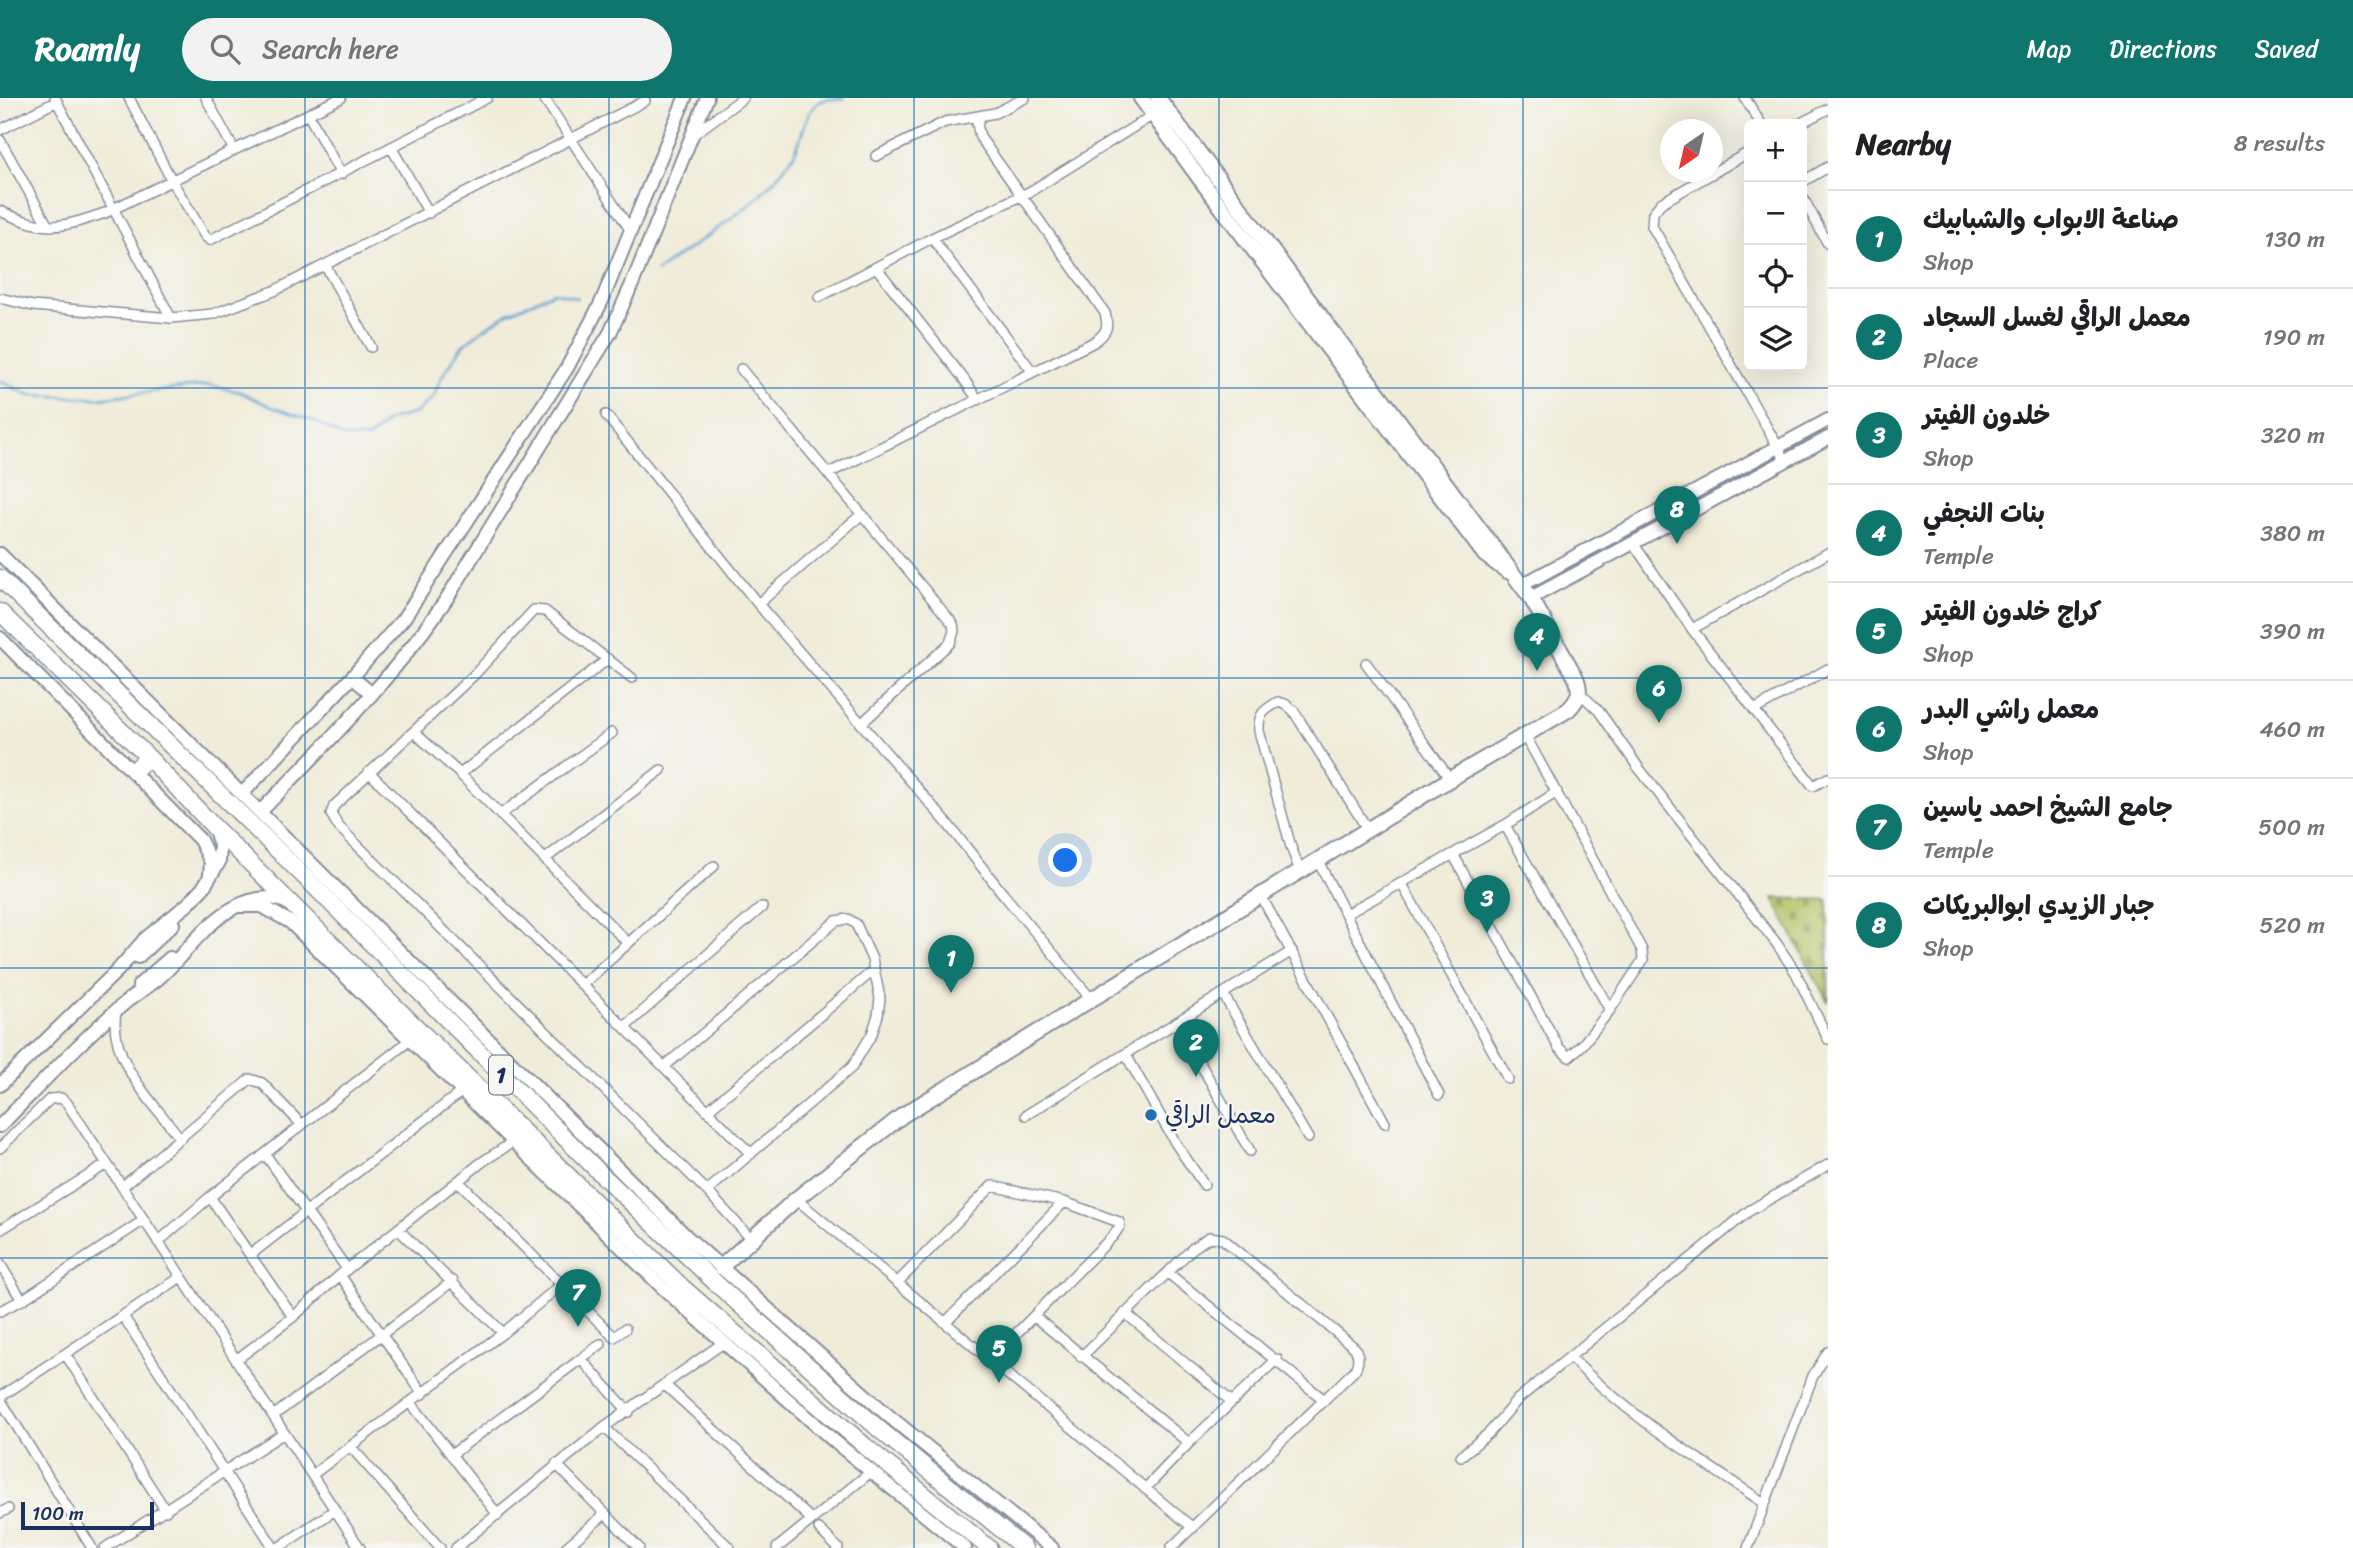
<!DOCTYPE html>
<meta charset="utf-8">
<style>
:root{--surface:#fff;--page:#f2f2f2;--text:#202124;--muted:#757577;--line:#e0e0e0;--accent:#0f766e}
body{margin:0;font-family:Sriracha,"Playpen Sans Arabic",sans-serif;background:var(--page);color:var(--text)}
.controls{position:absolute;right:21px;top:21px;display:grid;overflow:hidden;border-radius:10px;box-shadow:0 7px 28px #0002}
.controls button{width:63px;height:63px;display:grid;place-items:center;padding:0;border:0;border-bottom:2px solid var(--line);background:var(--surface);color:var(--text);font:35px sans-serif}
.compass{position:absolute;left:1660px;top:21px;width:63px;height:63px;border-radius:50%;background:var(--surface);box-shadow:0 7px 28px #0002;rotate:214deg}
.scale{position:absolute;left:21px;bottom:18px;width:133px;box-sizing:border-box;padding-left:7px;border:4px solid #1b2f5e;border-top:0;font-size:19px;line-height:24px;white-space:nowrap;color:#1b2f5e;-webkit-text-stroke:5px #f6f6f2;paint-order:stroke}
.you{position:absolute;left:1066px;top:763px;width:24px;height:24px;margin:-18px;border:5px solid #fff;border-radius:50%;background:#1a73e8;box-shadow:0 0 0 10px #1a73e833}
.badge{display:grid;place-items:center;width:46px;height:46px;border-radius:50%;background:var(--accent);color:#fff;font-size:23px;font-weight:700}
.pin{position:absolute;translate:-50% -58px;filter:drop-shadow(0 2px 4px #0008)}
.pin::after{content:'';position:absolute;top:37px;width:24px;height:21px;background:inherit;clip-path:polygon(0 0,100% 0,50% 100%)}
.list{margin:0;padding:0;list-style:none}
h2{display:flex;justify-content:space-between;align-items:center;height:91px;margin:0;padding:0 28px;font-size:30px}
h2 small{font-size:23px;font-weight:400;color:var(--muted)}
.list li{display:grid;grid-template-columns:46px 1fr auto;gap:21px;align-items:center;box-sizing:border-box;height:98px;padding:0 28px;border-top:2px solid var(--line)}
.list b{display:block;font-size:26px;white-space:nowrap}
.list p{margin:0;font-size:23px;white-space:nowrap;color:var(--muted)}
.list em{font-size:23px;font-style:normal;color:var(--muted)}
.icon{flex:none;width:38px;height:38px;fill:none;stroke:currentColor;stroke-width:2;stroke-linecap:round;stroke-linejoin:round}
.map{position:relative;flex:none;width:1828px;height:1450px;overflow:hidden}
header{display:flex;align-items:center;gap:42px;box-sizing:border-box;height:98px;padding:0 35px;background:var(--accent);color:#fff}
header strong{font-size:33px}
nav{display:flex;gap:38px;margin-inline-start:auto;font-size:24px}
.search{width:490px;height:63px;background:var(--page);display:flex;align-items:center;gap:18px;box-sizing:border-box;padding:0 24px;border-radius:38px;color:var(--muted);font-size:26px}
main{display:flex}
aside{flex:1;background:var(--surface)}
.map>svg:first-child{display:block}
</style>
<header>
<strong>Roamly</strong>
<div class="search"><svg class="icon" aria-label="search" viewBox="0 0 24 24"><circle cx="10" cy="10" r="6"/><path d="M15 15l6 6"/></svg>Search here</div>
<nav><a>Map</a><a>Directions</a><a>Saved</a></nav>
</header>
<main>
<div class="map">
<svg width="1828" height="1450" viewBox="0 0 1828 1450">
<defs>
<pattern id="cemetery-stones" width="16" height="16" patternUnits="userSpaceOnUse" patternTransform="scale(1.75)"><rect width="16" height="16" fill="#b4c162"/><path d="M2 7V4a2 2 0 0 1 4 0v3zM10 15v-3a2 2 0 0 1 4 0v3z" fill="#929d54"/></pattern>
</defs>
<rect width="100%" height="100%" fill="#f6f6f2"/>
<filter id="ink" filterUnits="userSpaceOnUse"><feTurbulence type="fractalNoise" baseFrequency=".0143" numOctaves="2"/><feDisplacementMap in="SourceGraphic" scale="14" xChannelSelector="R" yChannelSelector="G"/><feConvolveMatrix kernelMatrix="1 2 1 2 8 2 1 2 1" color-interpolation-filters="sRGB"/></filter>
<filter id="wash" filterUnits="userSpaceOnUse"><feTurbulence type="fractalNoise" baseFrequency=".00686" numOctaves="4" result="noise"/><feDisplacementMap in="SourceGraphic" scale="28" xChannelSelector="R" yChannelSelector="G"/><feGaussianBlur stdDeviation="1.57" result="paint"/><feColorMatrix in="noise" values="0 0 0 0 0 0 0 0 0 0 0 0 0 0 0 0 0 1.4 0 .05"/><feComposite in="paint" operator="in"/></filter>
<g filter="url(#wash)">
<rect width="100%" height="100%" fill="#f0ecd9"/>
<path fill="url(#cemetery-stones)" stroke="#687860" stroke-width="2" d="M 1773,800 L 1828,802 L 1828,904 Z"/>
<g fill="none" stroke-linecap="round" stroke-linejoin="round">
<path stroke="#60a3d4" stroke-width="2.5" d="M 657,173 C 704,139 760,108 793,58 C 803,42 804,9 823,2 C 829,0 838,2 844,0
M 0,283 L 30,297 L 98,300 L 209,287 L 240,294 L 272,309 L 314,323 L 343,339 L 368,341 L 389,322 L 416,315 L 433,299 L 441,280 L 463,247 L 484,231 L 508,215 L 554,194 L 577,200"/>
</g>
</g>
<g filter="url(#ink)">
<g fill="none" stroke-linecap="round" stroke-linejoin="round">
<g stroke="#868e9c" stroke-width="12">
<path id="street" d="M 55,0 L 171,220
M 129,0 L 172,83 L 205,138 L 210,142 L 487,0
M 206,0 L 234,52
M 544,0 L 631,133
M 1745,0 L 1761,26
M 308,16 L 341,76
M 1799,26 L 1828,11
M 0,32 L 57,3
M 694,36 L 743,0
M 0,42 L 48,128
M 391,49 L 429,115
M 1749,54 L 1661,105 L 1653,115 L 1652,128 L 1786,363
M 876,58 L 945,24 L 995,15 L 1025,0
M 1802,84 L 1828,69
M 1802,98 L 1828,146
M 0,113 C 47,134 57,131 105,115 L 341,0
M 932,140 L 1032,273
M 325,167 L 371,249
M 876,169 L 963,280 L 978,302
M 819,199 L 932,140 L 1031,93 L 1153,17
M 0,200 L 33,208 L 171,220 L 213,216 L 274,193 L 645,3
M 741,271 L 953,526 L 954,533 L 950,545 L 862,625
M 606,317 L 758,506 L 947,725 L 1004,797 L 1092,902
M 829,375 L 1094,244 C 1107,235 1109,229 1105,215 L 980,39 L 977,26 L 981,18
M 1633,445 L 1692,531 L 1813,688 L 1828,680
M 758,506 L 862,416
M 1692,531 L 1828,455
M 1366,565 L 1450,681
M 632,580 L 545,513 L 534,512 L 475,576 L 334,708 L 331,716 L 338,728 L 707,1093 L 751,1141
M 1580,595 L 1599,613 L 1638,669 L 1777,846 L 1796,875 L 1828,941
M 1754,612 L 1828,571
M 414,634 L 460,676 L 627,844
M 369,674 L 751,1056
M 460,676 L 608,561
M 500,717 L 612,635
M 1505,727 L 1610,912
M 1453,756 L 1559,950 L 1569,959 L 1583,946 L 1610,912 L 1643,862 L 1642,852 L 1525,637
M 545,761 L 661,672
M 1318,763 L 1439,997
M 1300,773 L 1291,749 L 1259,633 C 1258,616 1264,612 1278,604 L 1285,606 L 1293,612 L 1368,732
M 1402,786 L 1508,981
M 1261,798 L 1385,1025
M 1346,816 L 1505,727 L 1557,694
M 583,886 L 714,768
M 1223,896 L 1308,1040
M 116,913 C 108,962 152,1003 179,1039
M 1177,925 L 1250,1053
M 626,928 L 762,809
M 1126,957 L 1176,1046 L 1204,1087
M 665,968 L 836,823 L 848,821 L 856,826 L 872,861 L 880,900 L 878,917 L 872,936 L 852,969 L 707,1093
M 708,1012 L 874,872
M 1026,1017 L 1292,853
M 0,1050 L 50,1001 L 61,1000 L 67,1005 L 360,1450
M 265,1056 L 347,1171
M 459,1084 L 614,1239 L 625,1231
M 122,1089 L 250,981 L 262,985 L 302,1027
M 210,1099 L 293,1219
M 796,1101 L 1193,1430
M 398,1131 L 503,1235
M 0,1132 L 107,1066
M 158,1144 L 210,1099 L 410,942
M 250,1157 L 461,994
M 0,1166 L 22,1202
M 1168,1175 L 1323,1301
M 340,1177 L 423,1296
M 897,1185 L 992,1088 L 1064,1104 L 1119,1124 L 1120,1128 L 1113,1138 L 991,1261
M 0,1213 L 22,1202 L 144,1122
M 1125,1215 L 1232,1304
M 123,1218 L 274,1450
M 1035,1219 L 1189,1345
M 946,1224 L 1064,1104
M 66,1257 L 166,1413
M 1081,1259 L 1193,1150 L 1209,1139 L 1223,1141 L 1355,1250 C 1359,1258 1359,1263 1355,1272 L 1171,1450
M 1570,1259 C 1627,1317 1697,1360 1764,1405
M 581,1261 L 629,1314
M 236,1262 L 293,1219 L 340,1177 L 482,1064 L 513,1044
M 665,1287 L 811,1421
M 0,1299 L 181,1179
M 0,1301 L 92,1450
M 411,1305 L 498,1417
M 273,1318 L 453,1183
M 604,1329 L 730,1450
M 351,1349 L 440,1450
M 451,1357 L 601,1246
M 1461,1358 L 1489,1335 L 1518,1301 L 1749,1113 L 1828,1067
M 556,1366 L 639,1450
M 312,1377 L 503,1235 L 562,1186
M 1145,1391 L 1189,1345 L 1277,1261
M 0,1415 L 8,1411
M 819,1431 L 838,1450
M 105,1450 L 284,1335
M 278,1450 L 335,1412
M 456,1450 L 604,1329 L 723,1245
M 565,1450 L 605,1416
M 777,1450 L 872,1373
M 1748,1450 L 1813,1278 L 1828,1254"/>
</g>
<g stroke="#868e9c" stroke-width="16">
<path id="secondary" d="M 0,456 L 688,1140 L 890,1319 L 1052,1450
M 1522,487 L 1828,322
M 1531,500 L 1828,340
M 0,540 L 200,742 L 211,764 L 210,776
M 352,579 L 372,596
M 242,696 L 352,579 L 404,520 L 567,270 L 601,205 L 685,0
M 260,714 C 327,645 396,577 449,497 L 610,235 L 633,184 L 707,0
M 238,808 L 262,808 L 290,824 L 663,1190 L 834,1343 L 965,1450
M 138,859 L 173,826
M 139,887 L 170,860
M 0,987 L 118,872 L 145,841 L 188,806 L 203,790 L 219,764 L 220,747 L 215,732
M 0,1028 C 41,986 81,942 126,904 C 137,895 150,888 161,878 C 186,855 204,826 235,809 C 253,800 273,796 291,807"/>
</g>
<g stroke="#868e9c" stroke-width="18">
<path id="primary" d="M 1141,0 L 1200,81 L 1485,457 L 1507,473
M 721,1169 L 796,1101 L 903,1017 L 1450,681 L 1568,612 C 1578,602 1582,594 1576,580 L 1531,500 L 1158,0"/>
</g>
<g stroke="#868e9c" stroke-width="19">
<path id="highway" d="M 0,480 L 313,787 L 604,1079 L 720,1189 L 880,1332 L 1024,1450
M 0,514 L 148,659 L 213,728 L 369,883 L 683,1190 L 865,1348 L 989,1450
M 134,673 L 148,659"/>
</g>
<use href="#street" stroke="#fff" stroke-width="9"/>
<use href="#secondary" stroke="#fff" stroke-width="12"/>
<use href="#primary" stroke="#fff" stroke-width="14"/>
<use href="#highway" stroke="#fff" stroke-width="16"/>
</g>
</g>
<path fill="none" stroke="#1f6fb2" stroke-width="2" stroke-opacity="0.55" d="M 305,0 L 305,1450M 609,0 L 609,1450M 914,0 L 914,1450M 1219,0 L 1219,1450M 1523,0 L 1523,1450M 0,290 L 1828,290M 0,580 L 1828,580M 0,870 L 1828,870M 0,1160 L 1828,1160"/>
<circle fill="#1f6fb2" stroke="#f6f6f2" stroke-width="2.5" cx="1151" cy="1017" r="7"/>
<g text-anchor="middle" stroke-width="5" stroke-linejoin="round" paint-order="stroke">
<rect fill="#f6f6f2" stroke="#5d6b8a" stroke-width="2" x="489" y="957.5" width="24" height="39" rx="5"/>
<g font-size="23" font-weight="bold" fill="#1b2f5e">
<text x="501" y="985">1</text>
</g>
<g font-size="24" fill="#1b2f5e" stroke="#f6f6f2" text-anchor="start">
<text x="1165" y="1025">معمل الراقي</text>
</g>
</g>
</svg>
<div class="controls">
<button>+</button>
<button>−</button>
<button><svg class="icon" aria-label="locate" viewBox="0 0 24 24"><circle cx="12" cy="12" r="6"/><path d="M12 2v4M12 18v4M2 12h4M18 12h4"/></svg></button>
<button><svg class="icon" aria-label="layers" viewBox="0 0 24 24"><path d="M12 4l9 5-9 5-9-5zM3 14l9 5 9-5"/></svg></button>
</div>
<svg class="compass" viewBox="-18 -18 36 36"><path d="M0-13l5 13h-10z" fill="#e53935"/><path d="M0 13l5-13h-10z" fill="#757577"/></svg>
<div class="scale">100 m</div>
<div class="you"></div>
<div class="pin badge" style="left:951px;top:895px">1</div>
<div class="pin badge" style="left:1196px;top:979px">2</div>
<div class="pin badge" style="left:1487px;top:835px">3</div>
<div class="pin badge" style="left:1537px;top:573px">4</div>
<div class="pin badge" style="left:999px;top:1285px">5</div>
<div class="pin badge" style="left:1659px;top:625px">6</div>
<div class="pin badge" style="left:578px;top:1229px">7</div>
<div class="pin badge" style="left:1677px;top:446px">8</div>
</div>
<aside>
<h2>Nearby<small>8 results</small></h2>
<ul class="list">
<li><span class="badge">1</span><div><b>صناعة الابواب والشبابيك</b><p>Shop</p></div><em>130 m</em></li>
<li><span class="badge">2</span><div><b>معمل الراقي لغسل السجاد</b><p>Place</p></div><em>190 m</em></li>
<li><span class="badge">3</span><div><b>خلدون الفيتر</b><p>Shop</p></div><em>320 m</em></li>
<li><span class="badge">4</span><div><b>بنات النجفي</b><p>Temple</p></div><em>380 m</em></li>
<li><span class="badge">5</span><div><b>كراج خلدون الفيتر</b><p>Shop</p></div><em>390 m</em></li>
<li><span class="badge">6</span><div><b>معمل راشي البدر</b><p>Shop</p></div><em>460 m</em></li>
<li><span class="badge">7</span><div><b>جامع الشيخ احمد ياسين</b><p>Temple</p></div><em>500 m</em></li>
<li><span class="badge">8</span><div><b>جبار الزيدي ابوالبريكات</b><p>Shop</p></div><em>520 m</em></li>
</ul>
</aside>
</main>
